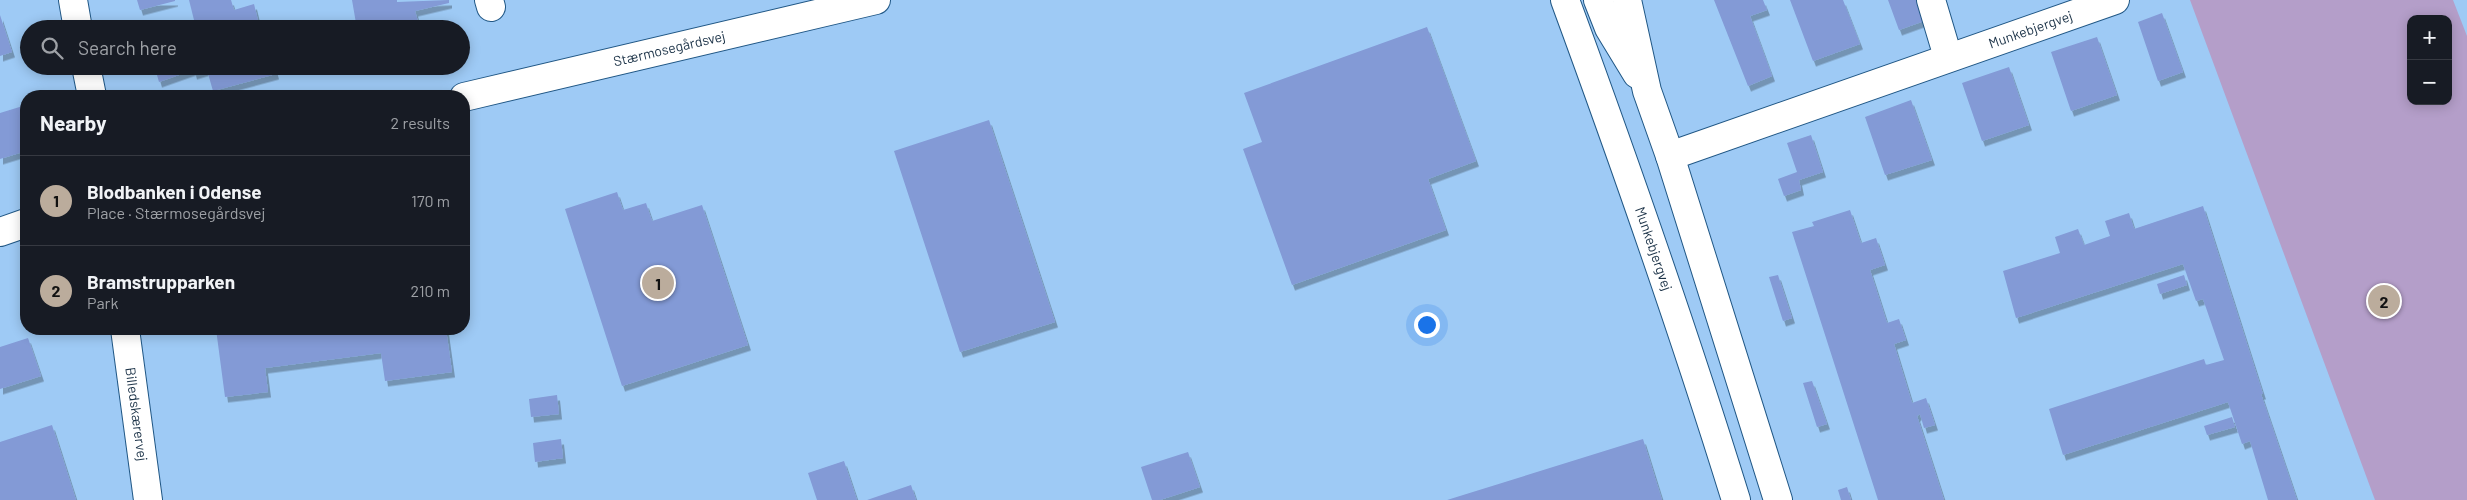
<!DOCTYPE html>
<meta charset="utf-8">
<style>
:root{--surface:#171b24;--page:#242831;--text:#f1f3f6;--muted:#9ea1a6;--line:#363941;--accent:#bbac9c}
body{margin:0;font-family:Barlow,sans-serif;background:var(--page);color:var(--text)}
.controls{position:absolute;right:15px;top:15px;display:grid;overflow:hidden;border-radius:10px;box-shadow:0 2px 12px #0003}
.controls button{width:45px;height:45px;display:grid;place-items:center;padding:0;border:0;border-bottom:1px solid var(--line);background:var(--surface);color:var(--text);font:25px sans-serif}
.you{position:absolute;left:1426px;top:324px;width:18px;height:18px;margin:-12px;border:4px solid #fff;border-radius:50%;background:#1a73e8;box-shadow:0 0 0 8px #1a73e833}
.badge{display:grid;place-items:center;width:32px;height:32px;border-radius:50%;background:var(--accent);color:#111;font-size:16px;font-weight:700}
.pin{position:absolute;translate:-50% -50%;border:2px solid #fff;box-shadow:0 1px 5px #0006}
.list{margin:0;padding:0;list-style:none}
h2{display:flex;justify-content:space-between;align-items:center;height:65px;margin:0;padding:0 20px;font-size:21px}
h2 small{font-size:16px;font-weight:400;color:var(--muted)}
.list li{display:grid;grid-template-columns:32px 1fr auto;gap:15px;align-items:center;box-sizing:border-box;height:90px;padding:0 20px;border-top:1px solid var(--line)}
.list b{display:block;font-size:19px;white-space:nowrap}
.list p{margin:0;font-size:16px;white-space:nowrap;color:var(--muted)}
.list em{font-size:16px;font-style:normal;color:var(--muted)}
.icon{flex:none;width:28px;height:28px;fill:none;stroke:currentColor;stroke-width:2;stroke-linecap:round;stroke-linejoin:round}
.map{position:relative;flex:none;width:2467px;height:500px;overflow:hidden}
.search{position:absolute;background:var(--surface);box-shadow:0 2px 12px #0003;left:20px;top:20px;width:450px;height:55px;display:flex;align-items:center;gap:12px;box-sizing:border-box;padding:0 18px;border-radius:28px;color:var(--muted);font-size:19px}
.panel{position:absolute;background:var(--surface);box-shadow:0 2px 12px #0003;left:20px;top:90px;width:450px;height:245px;border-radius:20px}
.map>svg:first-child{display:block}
</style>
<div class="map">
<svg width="2467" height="500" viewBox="0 0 2467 500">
<defs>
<filter id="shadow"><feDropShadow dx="3" dy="5.5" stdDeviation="0" flood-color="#0004"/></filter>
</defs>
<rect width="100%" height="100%" fill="#9ecaf5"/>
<path fill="#b49ec9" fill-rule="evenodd" d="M 2190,0 L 2453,0 L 2467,36 L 2467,500 L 2375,500 ZM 2411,19 L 2448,19 L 2448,101 L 2411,101 Z"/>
<path fill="#839ad6" filter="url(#shadow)" d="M 137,0 L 175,0 L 175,1 L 140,10 Z
M 189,0 L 231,0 L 234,10 L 254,4 L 260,29 L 165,29 L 194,20 Z
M 352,0 L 397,0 L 397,2 L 449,0 L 449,3 L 415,11 L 420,29 L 357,29 Z
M 1714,0 L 1763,0 L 1767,10 L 1750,16 L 1772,76 L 1748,86 Z
M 1790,0 L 1843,0 L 1860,44 L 1813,61 Z
M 1888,0 L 1916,0 L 1924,21 L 1899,30 Z
M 2162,13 L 2183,72 L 2158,81 L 2138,22 Z
M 0,15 L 12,52 L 0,56 Z
M 1427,27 L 1476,161 L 1428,179 L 1446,230 L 1292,285 L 1243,149 L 1262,142 L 1244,93 Z
M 2097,37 L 2117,95 L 2071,111 L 2051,52 Z
M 160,66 L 274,66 L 276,74 L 213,91 L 207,70 L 194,74 L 193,70 L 159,82 L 155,68 Z
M 2009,67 L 2029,125 L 1982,141 L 1962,83 Z
M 1911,100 L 1932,160 L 1885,175 L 1865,117 Z
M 26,105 L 26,151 L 0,159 L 0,113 Z
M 989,120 L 1055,322 L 960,352 L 894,151 Z
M 1811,135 L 1823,172 L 1799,180 L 1801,190 L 1784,196 L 1778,179 L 1797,172 L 1787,143 Z
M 617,192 L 623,210 L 646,203 L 652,221 L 702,205 L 748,345 L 622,386 L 565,209 Z
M 2203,206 L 2263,394 L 2261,394 L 2297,500 L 2268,500 L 2250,441 L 2242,444 L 2228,402 L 2063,455 L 2049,409 L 2204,359 L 2206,365 L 2224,360 L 2203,299 L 2196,301 L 2183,264 L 2016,318 L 2003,271 L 2060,253 L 2055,237 L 2078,229 L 2084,245 L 2110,236 L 2105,221 L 2129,213 L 2134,229 Z
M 1850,210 L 1861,243 L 1876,238 L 1885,265 L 1870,270 L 1887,323 L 1899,319 L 1906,340 L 1894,344 L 1912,403 L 1926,398 L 1935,425 L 1924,428 L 1920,414 L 1917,416 L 1944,500 L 1878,500 L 1792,232 L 1814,226 L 1812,222 Z
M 1778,275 L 1792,318 L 1783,321 L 1769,277 Z
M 2184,275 L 2187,285 L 2160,294 L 2157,284 Z
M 216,329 L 446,329 L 452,372 L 385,381 L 381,353 L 265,368 L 268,392 L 225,397 Z
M 28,338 L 41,376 L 0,389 L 0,347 Z
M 1812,381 L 1827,424 L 1817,427 L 1803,383 Z
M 557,395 L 559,414 L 531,417 L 529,399 Z
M 2232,417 L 2235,427 L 2207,435 L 2204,426 Z
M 52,425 L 76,500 L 0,500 L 0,442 Z
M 561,439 L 563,458 L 535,462 L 533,443 Z
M 1643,439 L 1662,500 L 1447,500 Z
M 1188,452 L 1200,487 L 1160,500 L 1152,500 L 1141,467 Z
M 844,461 L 857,500 L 817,500 L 808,473 Z
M 911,485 L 916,500 L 867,500 Z
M 1847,487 L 1851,500 L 1841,500 L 1838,490 Z"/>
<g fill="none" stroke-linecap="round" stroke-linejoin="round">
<g stroke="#205785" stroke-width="30">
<g id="minor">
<path d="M 73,0 L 78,29"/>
<path d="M 489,0 L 491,7"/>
<path d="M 1931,0 L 1948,57"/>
<path d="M 86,66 L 92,96"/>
<path id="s1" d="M 1670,156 L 2115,0"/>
</g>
</g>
<g stroke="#205785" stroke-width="30">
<g id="tertiary">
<path id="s2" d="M 1565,0 C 1626,166 1684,332 1736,500"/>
<path d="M 1598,0 L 1609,28 L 1637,74"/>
<path d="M 1627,0 L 1647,91 L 1670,156 L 1778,500"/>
<path id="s3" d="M 464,97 L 876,0"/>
<path d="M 0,232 L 26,223"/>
<path id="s4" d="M 125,329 L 148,500"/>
</g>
</g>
<use href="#minor" stroke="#fff" stroke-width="28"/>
<use href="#tertiary" stroke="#fff" stroke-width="28"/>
</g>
<g text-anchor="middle" stroke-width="4" stroke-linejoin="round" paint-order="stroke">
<g font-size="14" fill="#1b3247" stroke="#d2e9ff">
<text dy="5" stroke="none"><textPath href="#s1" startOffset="382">Munkebjergvej</textPath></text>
<text dy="5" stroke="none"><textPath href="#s3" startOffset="211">Stærmosegårdsvej</textPath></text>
<text dy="5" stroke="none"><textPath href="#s2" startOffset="264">Munkebjergvej</textPath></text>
<text dy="5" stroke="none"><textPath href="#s4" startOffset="86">Billedskærervej</textPath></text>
</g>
</g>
</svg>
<div class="controls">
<button>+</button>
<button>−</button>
</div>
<div class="you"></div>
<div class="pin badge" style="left:658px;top:283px">1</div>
<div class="pin badge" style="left:2384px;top:301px">2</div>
<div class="search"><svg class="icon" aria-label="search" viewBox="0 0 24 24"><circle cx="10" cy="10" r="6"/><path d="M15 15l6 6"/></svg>Search here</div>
<section class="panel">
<h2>Nearby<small>2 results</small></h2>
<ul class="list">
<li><span class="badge">1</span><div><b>Blodbanken i Odense</b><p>Place · Stærmosegårdsvej</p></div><em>170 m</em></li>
<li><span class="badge">2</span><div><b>Bramstrupparken</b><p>Park</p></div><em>210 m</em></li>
</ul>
</section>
</div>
